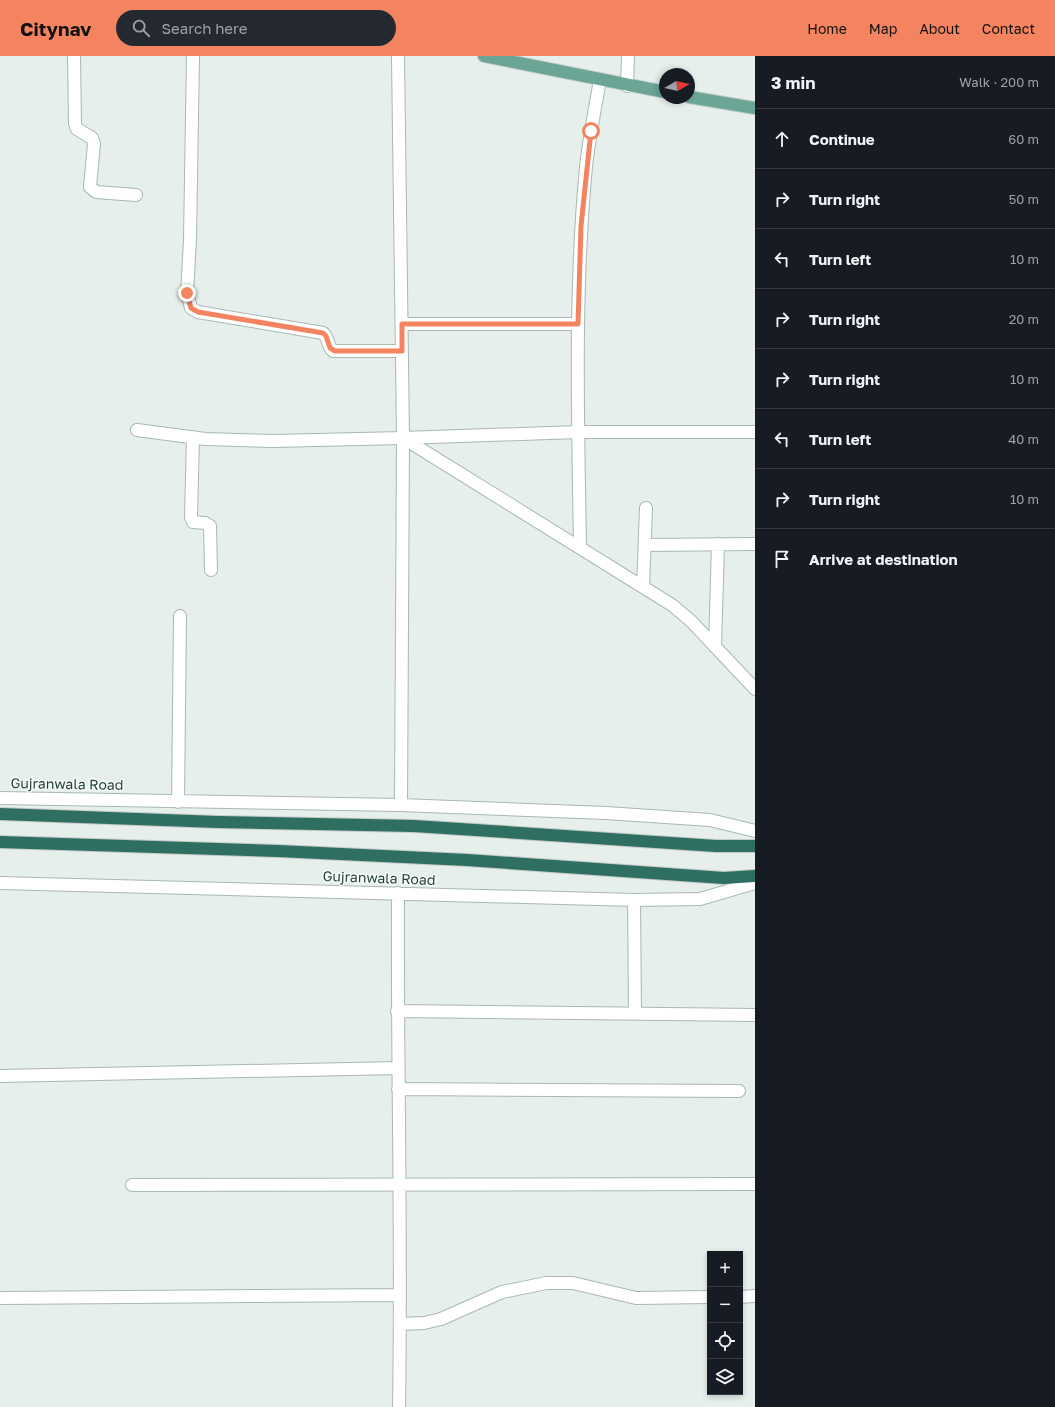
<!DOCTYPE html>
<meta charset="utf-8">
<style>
:root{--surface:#171b24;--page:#242831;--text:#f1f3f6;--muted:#9ea1a6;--line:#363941;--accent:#f4845f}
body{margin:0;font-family:"Golos Text",sans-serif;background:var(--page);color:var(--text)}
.controls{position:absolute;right:12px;bottom:12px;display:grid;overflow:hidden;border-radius:0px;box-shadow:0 2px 6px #0003}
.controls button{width:36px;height:36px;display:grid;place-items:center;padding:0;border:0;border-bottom:1px solid var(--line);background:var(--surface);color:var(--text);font:20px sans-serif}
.compass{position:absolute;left:659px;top:12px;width:36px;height:36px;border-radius:50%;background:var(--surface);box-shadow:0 2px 6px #0003;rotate:81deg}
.stop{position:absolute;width:12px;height:12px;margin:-9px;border:3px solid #f4845f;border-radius:50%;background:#fff}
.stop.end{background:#f4845f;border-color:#fff;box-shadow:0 1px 4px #0008}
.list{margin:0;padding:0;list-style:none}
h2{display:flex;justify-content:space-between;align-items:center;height:52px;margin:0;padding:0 16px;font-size:17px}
h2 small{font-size:13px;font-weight:400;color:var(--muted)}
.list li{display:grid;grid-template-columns:26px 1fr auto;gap:12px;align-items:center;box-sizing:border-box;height:60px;padding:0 16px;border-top:1px solid var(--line)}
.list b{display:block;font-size:15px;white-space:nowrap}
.list em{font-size:13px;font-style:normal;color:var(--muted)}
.icon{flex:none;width:22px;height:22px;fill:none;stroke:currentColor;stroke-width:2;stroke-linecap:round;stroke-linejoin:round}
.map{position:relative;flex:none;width:755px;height:1351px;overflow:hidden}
header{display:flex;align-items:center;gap:24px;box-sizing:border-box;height:56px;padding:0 20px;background:var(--accent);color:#111}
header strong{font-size:19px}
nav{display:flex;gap:22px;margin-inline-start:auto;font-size:14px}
.search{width:280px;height:36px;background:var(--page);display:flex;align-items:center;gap:10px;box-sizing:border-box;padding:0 14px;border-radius:22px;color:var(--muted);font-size:15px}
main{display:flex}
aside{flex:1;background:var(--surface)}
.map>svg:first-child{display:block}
</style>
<header>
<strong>Citynav</strong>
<div class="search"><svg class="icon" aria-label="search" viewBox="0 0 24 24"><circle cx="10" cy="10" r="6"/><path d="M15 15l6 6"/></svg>Search here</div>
<nav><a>Home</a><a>Map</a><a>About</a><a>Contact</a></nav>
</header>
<main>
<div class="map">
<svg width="755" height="1351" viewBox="0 0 755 1351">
<rect width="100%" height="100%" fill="#e6efeb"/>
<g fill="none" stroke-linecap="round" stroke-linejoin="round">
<g stroke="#a8b8b2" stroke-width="14">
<path id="minor" d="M 74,0 L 75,68 L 77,73 L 92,82 L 94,88 L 90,131 L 96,136 L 136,139
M 193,0 L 190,184 L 187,237 L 191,252 L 198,256 L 323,277 C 329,282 327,290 333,295 L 402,295
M 398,0 L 403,382 L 401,749
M 627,30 L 628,0
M 402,268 L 578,268
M 137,374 L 205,383 L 273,385 L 403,382 L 672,549 L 691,565 L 755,633
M 193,381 L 191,461 L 193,466 L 205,467 L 210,470 L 211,514
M 403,382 L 578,376 L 755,376
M 645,489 L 755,488
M 580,491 C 578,364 574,237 586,111 C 589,82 595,53 600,24
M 643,531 L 646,452
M 715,591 L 718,488
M 0,742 L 401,749 L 606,757 L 710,764 L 755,775
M 178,746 L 180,560
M 0,827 L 634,844 L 700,843 L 755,827
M 398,837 C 397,1009 402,1180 399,1351
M 634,844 L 635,957
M 397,955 L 755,959
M 0,1020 L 398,1012
M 398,1033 L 739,1035
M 132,1129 L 755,1128
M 740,1241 L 755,1240
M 0,1242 L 400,1239
M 400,1268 L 424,1267 L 441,1263 L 502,1236 L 546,1227 L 573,1227 L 636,1242 L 710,1241"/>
</g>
<g stroke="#c2cac8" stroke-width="14">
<path id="major" d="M 484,0 L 665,36
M 689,41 L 755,52"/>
</g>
<g stroke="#c2cac8" stroke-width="14">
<path id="highway" d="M 0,758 L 218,766 L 414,770 L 716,790 L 755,790
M 0,786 L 278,795 L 467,804 L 724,822 L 755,820"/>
</g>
<use href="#minor" stroke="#fff" stroke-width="12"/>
<use href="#major" stroke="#6aa596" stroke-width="12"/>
<use href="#highway" stroke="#2f6f62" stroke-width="12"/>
</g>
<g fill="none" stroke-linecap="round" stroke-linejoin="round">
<path stroke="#f4845f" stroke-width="5" d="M 187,237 L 191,252 L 198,256 L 323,277 L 326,280 L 330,292 L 335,295 L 402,295 L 402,268 L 578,268 L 581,170 L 591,75"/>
</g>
<g text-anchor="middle" stroke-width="3" stroke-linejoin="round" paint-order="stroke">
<g font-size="14" fill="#24423a" stroke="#f7fbf9">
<text transform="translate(67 728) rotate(1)" y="5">Gujranwala Road</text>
<text transform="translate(379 822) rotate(2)" y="5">Gujranwala Road</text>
</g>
</g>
</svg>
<div class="controls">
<button>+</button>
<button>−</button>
<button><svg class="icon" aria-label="locate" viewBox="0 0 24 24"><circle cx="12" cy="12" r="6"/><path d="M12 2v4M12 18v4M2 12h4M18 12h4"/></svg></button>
<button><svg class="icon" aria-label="layers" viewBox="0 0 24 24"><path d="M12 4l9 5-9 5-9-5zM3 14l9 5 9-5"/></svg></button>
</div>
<svg class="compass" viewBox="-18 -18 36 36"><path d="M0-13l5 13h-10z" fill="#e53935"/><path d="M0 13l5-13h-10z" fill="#9ea1a6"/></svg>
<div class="stop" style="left:591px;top:75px"></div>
<div class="stop end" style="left:187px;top:237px"></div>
</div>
<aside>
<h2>3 min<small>Walk · 200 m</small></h2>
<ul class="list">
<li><svg class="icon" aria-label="ahead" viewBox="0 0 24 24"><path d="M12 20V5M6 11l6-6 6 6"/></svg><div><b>Continue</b></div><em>60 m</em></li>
<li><svg class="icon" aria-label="right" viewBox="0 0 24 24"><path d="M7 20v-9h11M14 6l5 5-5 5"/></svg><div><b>Turn right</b></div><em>50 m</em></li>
<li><svg class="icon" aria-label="left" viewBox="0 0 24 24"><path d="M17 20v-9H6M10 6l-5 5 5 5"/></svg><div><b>Turn left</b></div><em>10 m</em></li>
<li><svg class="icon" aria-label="right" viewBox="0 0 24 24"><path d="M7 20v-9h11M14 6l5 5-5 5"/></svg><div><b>Turn right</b></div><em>20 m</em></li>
<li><svg class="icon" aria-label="right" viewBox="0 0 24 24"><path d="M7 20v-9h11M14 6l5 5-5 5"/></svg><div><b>Turn right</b></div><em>10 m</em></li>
<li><svg class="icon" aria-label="left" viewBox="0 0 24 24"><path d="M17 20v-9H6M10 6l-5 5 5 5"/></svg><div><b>Turn left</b></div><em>40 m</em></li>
<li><svg class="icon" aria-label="right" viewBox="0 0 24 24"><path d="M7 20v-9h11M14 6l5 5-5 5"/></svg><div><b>Turn right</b></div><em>10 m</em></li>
<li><svg class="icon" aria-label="arrive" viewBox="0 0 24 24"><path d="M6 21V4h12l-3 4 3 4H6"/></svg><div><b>Arrive at destination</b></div></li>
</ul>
</aside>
</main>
